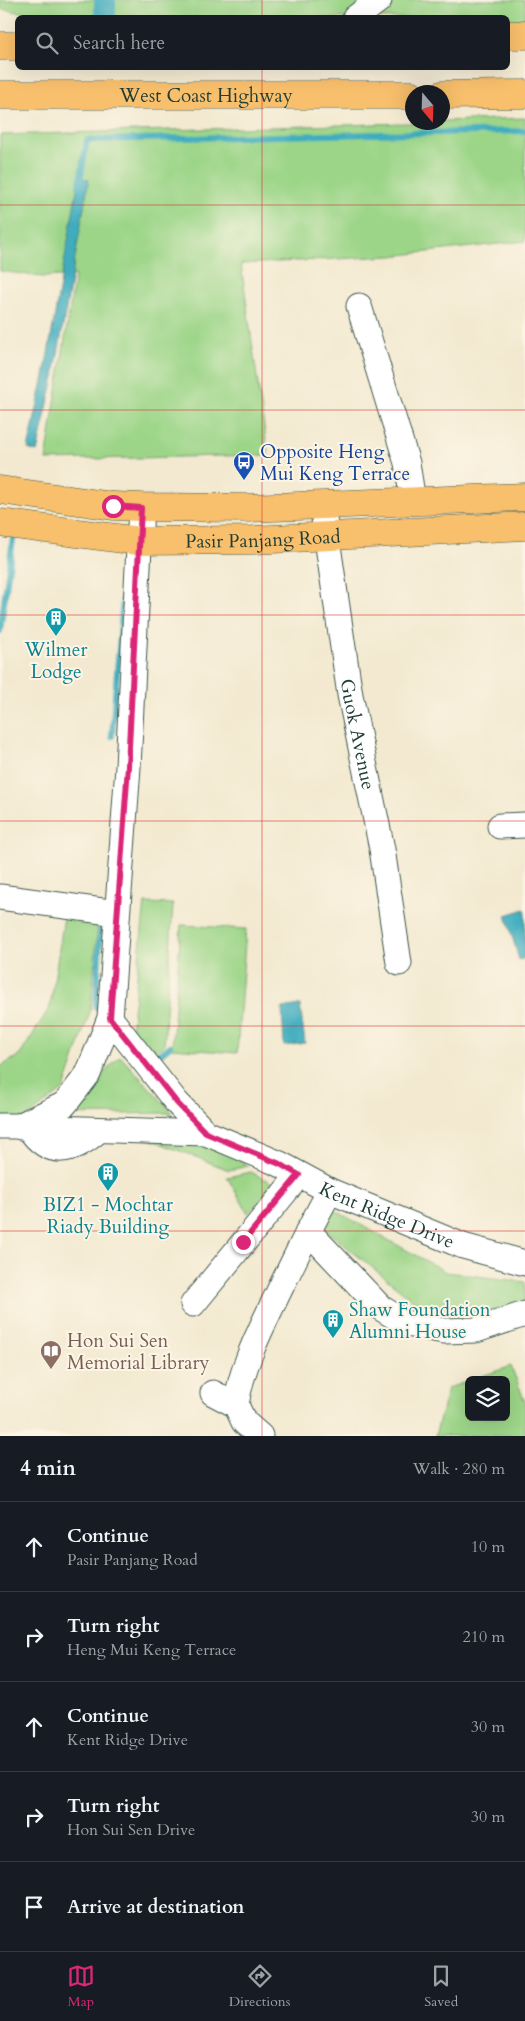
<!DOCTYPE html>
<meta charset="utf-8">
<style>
:root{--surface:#171b24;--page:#242831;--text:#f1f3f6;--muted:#9ea1a6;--line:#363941;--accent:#db2777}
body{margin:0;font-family:Cardo,serif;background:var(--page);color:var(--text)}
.controls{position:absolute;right:15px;bottom:15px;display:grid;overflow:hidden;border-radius:8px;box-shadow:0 5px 20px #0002}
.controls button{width:45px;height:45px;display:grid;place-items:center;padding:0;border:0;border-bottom:1px solid var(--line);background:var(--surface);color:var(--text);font:25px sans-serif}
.compass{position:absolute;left:405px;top:85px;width:45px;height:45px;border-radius:50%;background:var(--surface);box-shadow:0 5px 20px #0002;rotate:161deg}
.stop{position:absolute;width:15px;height:15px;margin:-11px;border:4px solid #db2777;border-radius:50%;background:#fff}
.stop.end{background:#db2777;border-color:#fff;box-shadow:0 1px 5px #0008}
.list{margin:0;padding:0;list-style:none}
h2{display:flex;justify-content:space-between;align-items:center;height:65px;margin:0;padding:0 20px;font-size:21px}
h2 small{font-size:16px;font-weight:400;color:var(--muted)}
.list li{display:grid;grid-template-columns:32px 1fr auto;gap:15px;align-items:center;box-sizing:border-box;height:90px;padding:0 20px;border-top:1px solid var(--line)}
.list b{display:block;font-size:19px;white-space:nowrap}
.list p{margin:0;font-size:16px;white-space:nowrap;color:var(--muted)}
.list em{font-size:16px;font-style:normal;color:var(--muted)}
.icon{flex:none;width:28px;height:28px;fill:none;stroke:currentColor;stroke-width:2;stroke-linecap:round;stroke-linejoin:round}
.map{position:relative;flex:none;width:525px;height:1436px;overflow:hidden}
.search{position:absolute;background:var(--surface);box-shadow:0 5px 20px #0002;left:15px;right:15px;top:15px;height:55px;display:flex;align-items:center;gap:12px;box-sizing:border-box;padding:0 18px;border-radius:8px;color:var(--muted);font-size:19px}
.sheet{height:515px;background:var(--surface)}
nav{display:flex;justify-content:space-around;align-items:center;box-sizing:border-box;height:70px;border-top:1px solid var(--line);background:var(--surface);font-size:14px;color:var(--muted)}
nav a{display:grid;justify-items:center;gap:2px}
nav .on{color:var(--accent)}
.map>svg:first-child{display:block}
</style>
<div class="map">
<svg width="525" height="1436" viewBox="0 0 525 1436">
<rect width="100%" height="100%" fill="#fcf5e5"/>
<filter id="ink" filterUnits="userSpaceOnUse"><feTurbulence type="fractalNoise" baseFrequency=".02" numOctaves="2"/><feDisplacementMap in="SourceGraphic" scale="10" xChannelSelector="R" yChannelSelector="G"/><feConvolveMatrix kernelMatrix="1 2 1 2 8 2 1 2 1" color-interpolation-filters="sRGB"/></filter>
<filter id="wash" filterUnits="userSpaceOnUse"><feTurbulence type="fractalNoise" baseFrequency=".0096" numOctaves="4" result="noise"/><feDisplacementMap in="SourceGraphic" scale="20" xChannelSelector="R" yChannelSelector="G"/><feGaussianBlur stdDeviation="1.12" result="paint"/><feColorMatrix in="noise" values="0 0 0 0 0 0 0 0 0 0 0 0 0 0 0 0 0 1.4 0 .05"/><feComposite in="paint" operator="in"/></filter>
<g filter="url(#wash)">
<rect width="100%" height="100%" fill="#f3e9d0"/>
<path fill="#9cd588" stroke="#5e895e" d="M 0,0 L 525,0 L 525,21 L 508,21 L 508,18 L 56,18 L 0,9 Z
M 525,118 L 525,241 L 391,256 L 241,264 L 268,455 L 46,460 L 75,275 L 43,277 L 0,271 L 0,135 L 442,122 L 443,121 Z
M 145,903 L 173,904 L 164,1045 L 152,1057 L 131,1030 Z
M 64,917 L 98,921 L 91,1009 L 64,1089 L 0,1138 L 0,1067 L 20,1055 L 50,1007 Z
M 181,925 L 246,929 L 237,1053 L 172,1048 Z
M 120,1056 L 173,1113 L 63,1115 Z
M 144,1137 L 204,1138 L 249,1166 L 229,1170 Z
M 251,1172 L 276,1185 L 248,1213 L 227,1177 Z
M 327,1206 L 446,1272 L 525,1282 L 525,1302 L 478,1315 L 414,1301 L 317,1223 Z
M 511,1366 L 525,1402 L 525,1436 L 435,1436 L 448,1388 L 469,1381 L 469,1417 L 506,1417 L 506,1380 L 471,1380 Z"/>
<path fill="#41adbf" stroke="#30757a" d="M 79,178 L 89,179 L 54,377 L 37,452 L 28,449 L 44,376 Z
M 525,909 L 525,958 L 519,960 L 506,915 Z
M 300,1005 L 305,1043 L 284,1046 L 282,1008 Z"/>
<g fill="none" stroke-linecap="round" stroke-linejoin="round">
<path stroke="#41adbf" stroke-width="6" d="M 79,187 L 87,140 L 525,131
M 0,631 L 13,539
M 112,736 L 125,571
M 96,1008 L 101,920
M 153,1060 L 170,1046"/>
<path stroke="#41adbf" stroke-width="22" d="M 105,0 L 105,18"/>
</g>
</g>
<g filter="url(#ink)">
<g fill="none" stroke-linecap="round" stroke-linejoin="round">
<g stroke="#3f574b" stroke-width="27">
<g id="minor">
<path d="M 355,18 L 379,0"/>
<path d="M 359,306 L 407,463 L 413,501"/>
<path id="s1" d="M 322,505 L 350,695 L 382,849 L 399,963"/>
<path d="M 500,826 L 525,825"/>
<path d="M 0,897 L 117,913"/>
<path d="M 110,1018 L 177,1103 L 206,1133"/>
<path d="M 0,1126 L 19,1126 L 65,1104 L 88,1074 L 110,1018 L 128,767 L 141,507"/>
<path id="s2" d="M 21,1127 L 206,1133 L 280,1164 L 330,1191 L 463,1246 L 525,1263"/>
<path d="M 28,1127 C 49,1159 73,1153 99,1130"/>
<path d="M 308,1231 L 381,1308 L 407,1324 L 444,1331 L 476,1330 L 525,1314"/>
<path d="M 193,1304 L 299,1175"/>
<path d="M 213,1393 L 236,1405 L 244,1422 L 260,1436"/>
<path d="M 236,1405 C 242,1363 263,1325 281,1287 C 297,1255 312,1222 330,1191"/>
</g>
</g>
<g stroke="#3f574b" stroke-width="29">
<g id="major">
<path d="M 0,490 L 113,506 L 141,507 L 247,508 L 525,497"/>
<path id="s3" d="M 0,523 L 139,541 L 253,540 L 525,526"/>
</g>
</g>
<g stroke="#3f574b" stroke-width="29">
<g id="highway">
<path d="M 508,35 L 525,35"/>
<path d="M 0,46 L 18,46"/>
<path id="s4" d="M 0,95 L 412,95"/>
<path d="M 442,95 L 525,94"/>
</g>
</g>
<use href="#minor" stroke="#fff" stroke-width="25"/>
<use href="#major" stroke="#f8bf6c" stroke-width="28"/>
<use href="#highway" stroke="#f8bf6c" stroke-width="28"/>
</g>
</g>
<g fill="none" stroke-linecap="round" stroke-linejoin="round" filter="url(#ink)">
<path stroke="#db2777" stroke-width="6" d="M 113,506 L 141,508 L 128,766 L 110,1018 L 177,1103 L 206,1133 L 280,1164 L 299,1175 L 243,1242"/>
</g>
<path fill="none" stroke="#d62828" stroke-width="1" stroke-opacity="0.55" d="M 262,0 L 262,18M 262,68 L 262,1436M 0,205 L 525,205M 0,410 L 525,410M 0,615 L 525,615M 0,821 L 525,821M 0,1026 L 525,1026M 0,1231 L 525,1231"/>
<defs>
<g id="bus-pin" transform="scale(1.125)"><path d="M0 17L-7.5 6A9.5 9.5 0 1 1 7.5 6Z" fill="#1a4fb4" stroke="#fcf5e5"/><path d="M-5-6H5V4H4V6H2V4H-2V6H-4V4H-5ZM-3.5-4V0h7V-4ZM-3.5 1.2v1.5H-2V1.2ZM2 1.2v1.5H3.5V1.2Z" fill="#fff"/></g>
<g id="building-pin" transform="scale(1.125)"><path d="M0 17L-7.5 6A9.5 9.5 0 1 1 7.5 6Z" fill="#0f9aa8" stroke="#fcf5e5"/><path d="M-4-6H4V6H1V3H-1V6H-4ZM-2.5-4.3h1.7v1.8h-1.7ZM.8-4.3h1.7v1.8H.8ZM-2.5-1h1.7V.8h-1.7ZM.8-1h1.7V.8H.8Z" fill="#fff"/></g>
<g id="library-pin" transform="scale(1.125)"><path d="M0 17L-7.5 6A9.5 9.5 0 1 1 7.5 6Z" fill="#8d6e63" stroke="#fcf5e5"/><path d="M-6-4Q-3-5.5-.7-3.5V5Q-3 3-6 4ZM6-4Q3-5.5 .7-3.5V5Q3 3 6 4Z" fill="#fff"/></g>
</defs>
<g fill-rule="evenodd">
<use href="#bus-pin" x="244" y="462"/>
<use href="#building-pin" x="56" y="618"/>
<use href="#building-pin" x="108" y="1173"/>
<use href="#building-pin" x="333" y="1320"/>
<use href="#library-pin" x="51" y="1351"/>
</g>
<g text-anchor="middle" stroke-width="4" stroke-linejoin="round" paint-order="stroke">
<g font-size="19" fill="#1f3d34" stroke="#fcf5e5">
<text dy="7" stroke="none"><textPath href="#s4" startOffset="206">West Coast Highway</textPath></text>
<text dy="7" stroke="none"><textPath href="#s3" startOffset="264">Pasir Panjang Road</textPath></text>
<text dy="7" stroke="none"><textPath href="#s1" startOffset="232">Guok Avenue</textPath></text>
<text dy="7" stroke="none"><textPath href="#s2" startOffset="384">Kent Ridge Drive</textPath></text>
</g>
<g font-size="19" fill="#164399" stroke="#fcf5e5" text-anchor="start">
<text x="260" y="458">Opposite Heng<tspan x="260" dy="22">Mui Keng Terrace</tspan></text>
</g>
<g font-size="19" fill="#0d838f" stroke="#fcf5e5">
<text x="56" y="656">Wilmer<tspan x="56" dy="22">Lodge</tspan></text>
<text x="108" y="1211">BIZ1 - Mochtar<tspan x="108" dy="22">Riady Building</tspan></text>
<text x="349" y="1316" text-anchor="start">Shaw Foundation<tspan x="349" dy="22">Alumni House</tspan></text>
</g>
<g font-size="19" fill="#785e54" stroke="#fcf5e5" text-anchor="start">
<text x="67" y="1347">Hon Sui Sen<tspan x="67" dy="22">Memorial Library</tspan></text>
</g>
</g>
</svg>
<div class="controls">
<button><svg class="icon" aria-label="layers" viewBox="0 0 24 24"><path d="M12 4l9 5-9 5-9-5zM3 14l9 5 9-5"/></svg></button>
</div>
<svg class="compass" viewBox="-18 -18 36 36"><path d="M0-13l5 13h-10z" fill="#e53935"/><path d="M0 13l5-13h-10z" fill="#9ea1a6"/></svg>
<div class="stop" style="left:113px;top:506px"></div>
<div class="stop end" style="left:243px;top:1242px"></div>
<div class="search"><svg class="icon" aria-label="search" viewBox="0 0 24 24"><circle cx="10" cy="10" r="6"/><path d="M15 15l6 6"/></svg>Search here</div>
</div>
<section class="sheet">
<h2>4 min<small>Walk · 280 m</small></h2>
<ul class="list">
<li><svg class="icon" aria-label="ahead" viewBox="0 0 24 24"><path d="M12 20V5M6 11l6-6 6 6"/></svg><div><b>Continue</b><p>Pasir Panjang Road</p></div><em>10 m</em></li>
<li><svg class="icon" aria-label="right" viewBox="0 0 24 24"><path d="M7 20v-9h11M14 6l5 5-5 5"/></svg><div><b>Turn right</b><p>Heng Mui Keng Terrace</p></div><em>210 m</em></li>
<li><svg class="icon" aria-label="ahead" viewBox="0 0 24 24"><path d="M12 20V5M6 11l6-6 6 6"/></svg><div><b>Continue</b><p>Kent Ridge Drive</p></div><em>30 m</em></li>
<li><svg class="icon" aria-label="right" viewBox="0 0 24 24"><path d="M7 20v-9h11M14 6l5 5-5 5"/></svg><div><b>Turn right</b><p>Hon Sui Sen Drive</p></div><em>30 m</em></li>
<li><svg class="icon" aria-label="arrive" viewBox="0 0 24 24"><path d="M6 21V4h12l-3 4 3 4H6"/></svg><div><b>Arrive at destination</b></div></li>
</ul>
</section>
<nav>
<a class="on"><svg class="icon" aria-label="map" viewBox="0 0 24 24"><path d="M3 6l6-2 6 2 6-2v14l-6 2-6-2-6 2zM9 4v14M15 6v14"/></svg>Map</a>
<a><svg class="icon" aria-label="directions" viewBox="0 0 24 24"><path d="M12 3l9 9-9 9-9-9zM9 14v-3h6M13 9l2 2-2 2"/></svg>Directions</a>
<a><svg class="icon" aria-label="saved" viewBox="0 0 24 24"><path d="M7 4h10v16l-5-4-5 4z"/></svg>Saved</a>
</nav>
